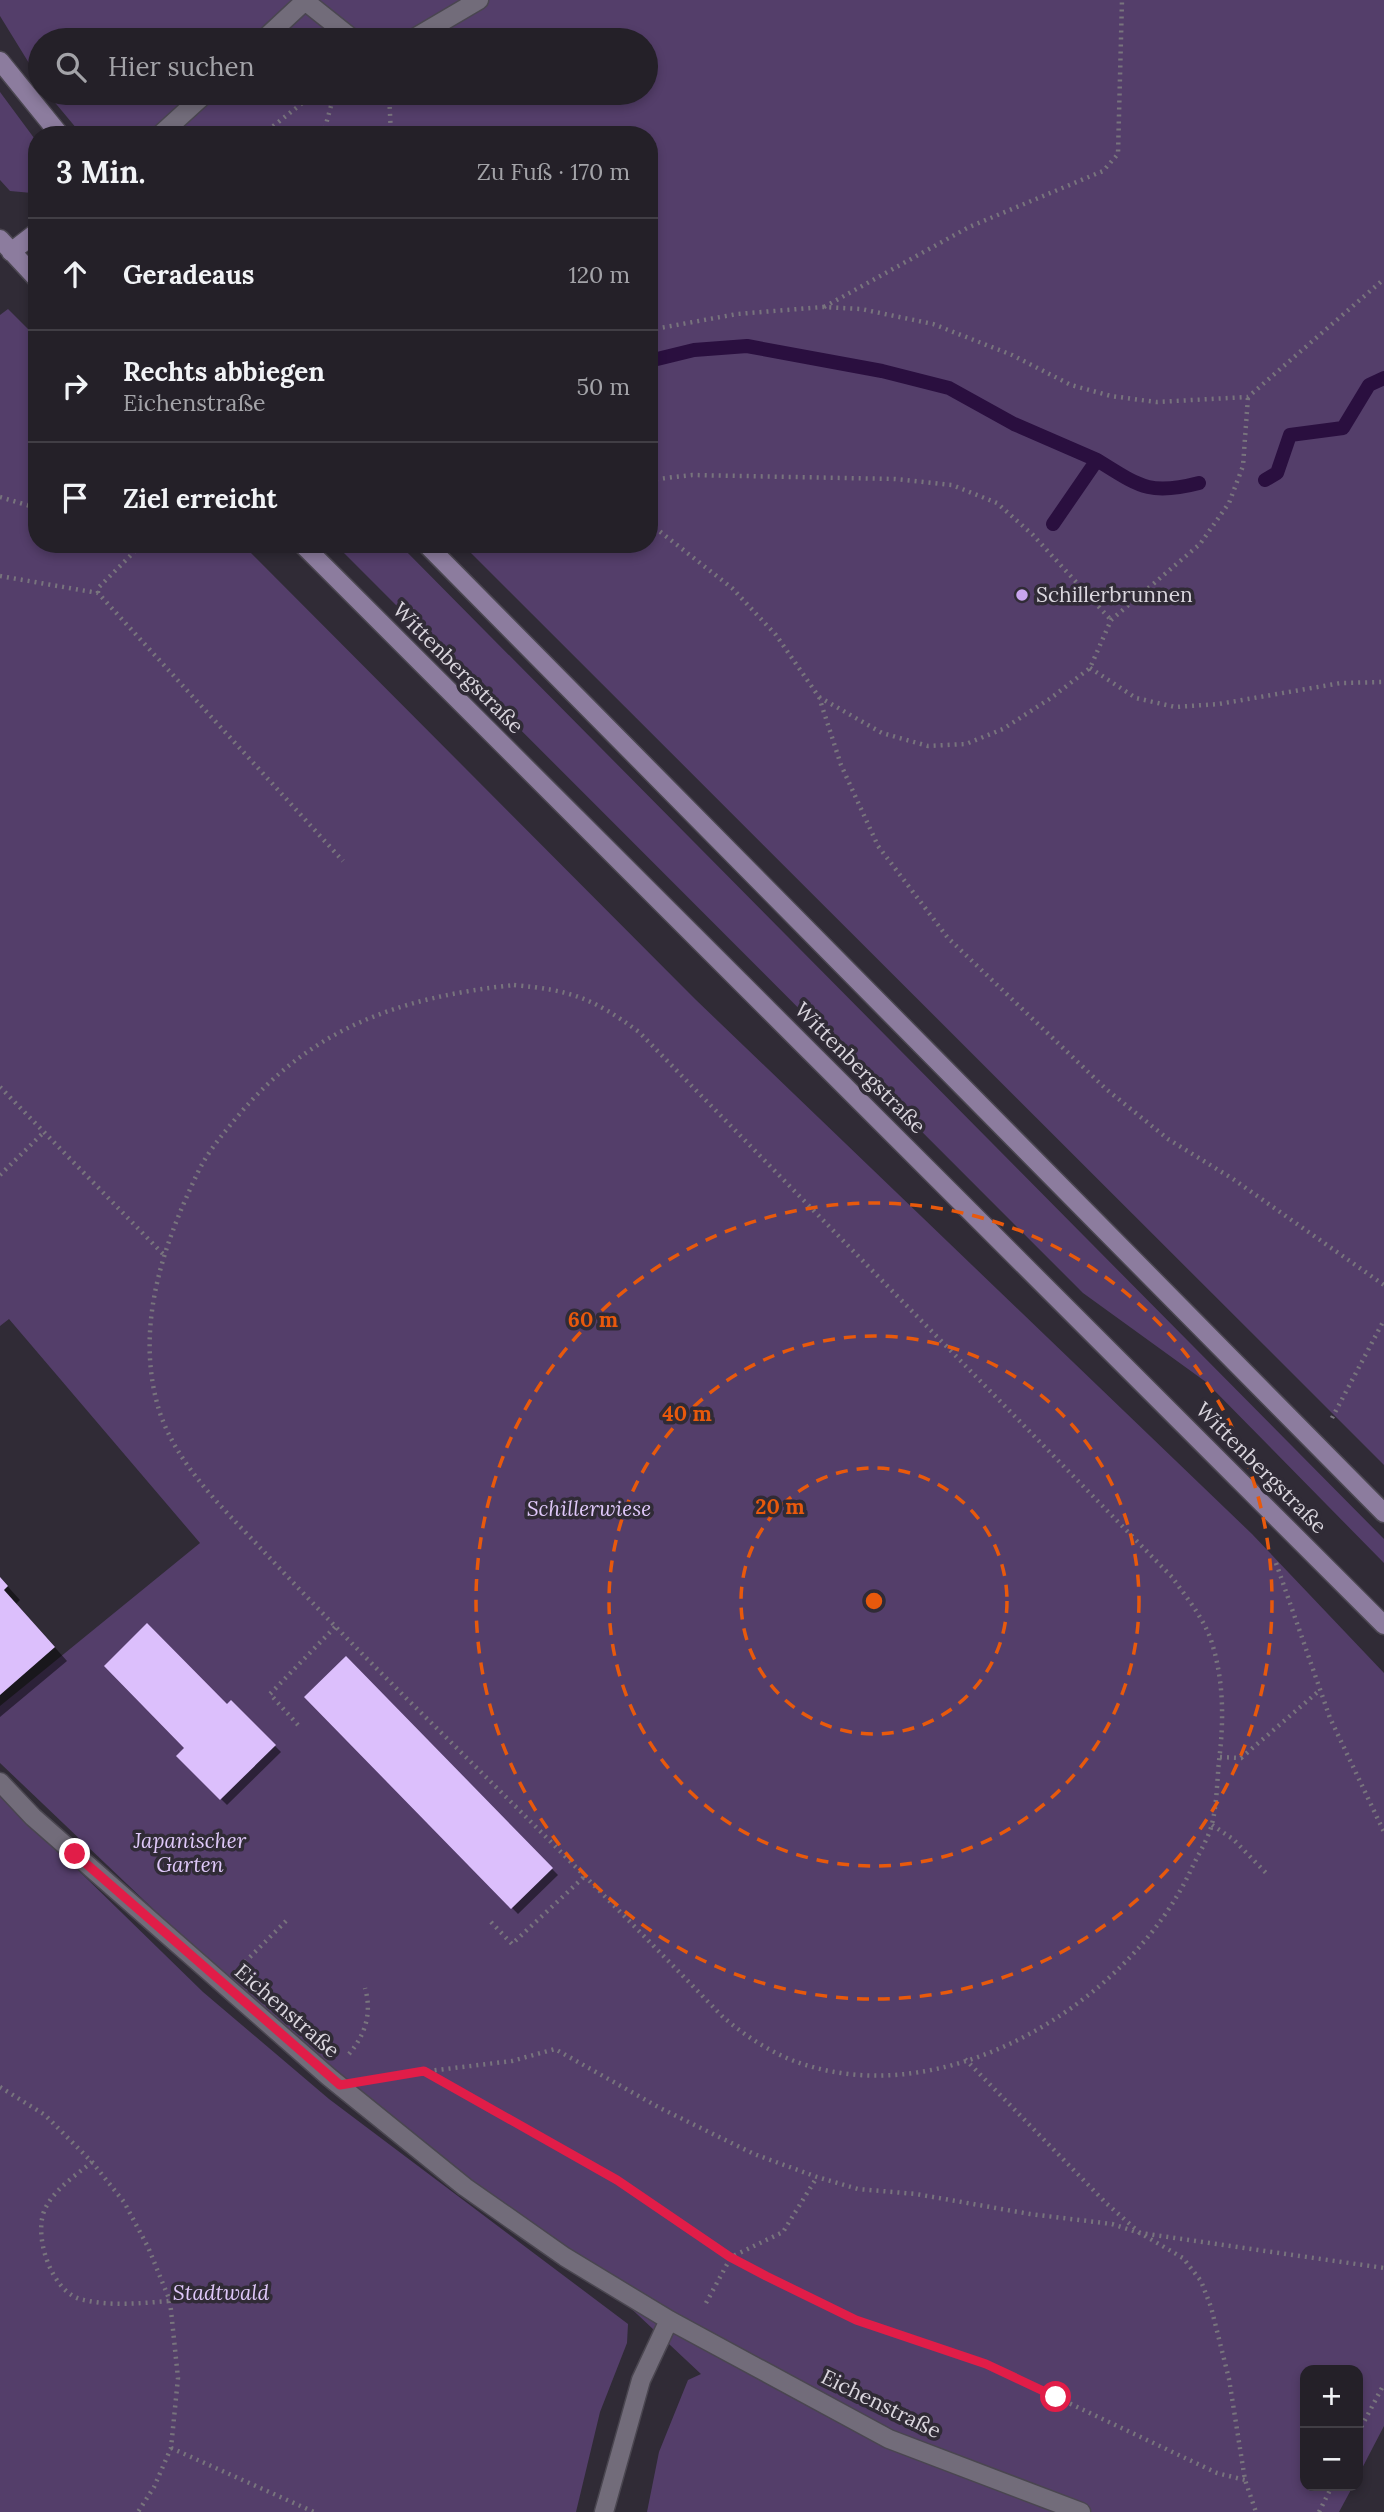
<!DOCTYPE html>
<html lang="de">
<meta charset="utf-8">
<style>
:root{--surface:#242028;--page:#302d34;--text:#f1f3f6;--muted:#a3a3a8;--line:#413e45}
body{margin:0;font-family:Lora,serif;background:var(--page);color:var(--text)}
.controls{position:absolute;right:21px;bottom:21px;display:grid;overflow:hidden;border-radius:14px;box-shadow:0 4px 10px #0003}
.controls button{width:63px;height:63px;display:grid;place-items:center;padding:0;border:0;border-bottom:2px solid var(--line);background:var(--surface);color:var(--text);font:35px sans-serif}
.stop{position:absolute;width:21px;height:21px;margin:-16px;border:5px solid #e11d48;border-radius:50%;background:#fff}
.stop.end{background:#e11d48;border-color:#fff;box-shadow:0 2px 7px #0008}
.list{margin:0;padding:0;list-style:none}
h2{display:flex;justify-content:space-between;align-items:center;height:91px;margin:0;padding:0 28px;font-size:30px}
h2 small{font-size:23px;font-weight:400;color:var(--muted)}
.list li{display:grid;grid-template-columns:46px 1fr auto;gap:21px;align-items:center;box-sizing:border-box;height:112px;padding:0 28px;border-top:2px solid var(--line)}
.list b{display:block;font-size:26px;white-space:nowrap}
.list p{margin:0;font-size:23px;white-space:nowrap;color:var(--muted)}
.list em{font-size:23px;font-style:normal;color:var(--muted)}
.icon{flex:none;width:38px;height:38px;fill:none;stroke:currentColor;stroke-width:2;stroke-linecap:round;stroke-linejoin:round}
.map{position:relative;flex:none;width:1384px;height:2512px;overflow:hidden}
.search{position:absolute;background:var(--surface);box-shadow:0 4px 10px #0003;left:28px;top:28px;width:630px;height:77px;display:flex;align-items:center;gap:18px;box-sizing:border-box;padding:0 24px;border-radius:38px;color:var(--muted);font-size:26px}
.panel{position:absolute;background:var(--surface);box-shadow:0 4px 10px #0003;left:28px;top:126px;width:630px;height:427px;border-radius:28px}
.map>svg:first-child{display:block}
</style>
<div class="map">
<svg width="1384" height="2512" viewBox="0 0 1384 2512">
<rect width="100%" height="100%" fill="#302b36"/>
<path fill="#543e6a" d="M 0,0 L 1384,0 L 1384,1465 L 462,544 L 649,544 L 649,135 L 82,135 L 47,93 L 646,93 L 646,40 L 40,40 L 40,81 L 0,16 Z
M 0,92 L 37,142 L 37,190 L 32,193 L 10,191 L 0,180 Z
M 8,309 L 37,338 L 37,544 L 242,544 L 695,999 L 1252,1534 L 1384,1673 L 1384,2426 L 1358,2476 L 1358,2370 L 1305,2370 L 1305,2486 L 1353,2486 L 1339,2512 L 647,2512 L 659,2452 L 688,2380 L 701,2374 L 574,2255 L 465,2181 L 234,1986 L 0,1763 L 0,1706 L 200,1543 L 9,1319 L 0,1326 L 0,315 Z
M 335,544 L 399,544 L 1384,1539 L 1384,1563 L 1206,1382 L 1083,1293 Z
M 0,1794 L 203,1992 L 329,2099 L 628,2324 L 627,2343 L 600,2412 L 576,2512 L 0,2512 Z"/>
<path fill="#0007" d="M 0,1578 L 20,1600 L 16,1604 L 67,1661 L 0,1717 Z
M 346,1659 L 558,1875 L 518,1914 L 306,1697 Z
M 231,1702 L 281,1752 L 227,1805 L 178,1756 Z"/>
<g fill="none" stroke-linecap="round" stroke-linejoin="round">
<path stroke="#2a0f3f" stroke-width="14" d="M 649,361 L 694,350 L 747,346 L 882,371 L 949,388 L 1014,424 L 1097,460
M 1265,480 L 1277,473 L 1290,435 L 1343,428 L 1369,385 L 1384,378
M 1053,524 L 1097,460 C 1139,486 1149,496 1199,483"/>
</g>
<path fill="#dcbffc" d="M 0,1577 L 8,1586 L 4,1590 L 55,1647 L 0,1695 Z
M 147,1623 L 227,1704 L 231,1700 L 276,1745 L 220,1800 L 176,1756 L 184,1748 L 104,1666 Z
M 346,1656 L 553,1868 L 511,1909 L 304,1697 Z"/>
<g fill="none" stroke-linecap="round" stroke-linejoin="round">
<g stroke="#4a4650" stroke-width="21">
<path id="street" d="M 305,1 L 354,40
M 263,40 L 306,0
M 411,40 L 479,0
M 160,135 L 206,93
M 0,1782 L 33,1817 L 329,2077 L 465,2187 L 565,2257 L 669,2320 L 889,2439 L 1081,2512
M 604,2512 L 641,2380 L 669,2320"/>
</g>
<g stroke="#4a4650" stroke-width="21">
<path id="secondary" d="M 0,61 L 60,135
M 0,239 L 37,279
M 11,252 L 37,232
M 302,544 L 1384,1625
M 426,544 L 1384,1513"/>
</g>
<path stroke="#78747d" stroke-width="4.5" stroke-dasharray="2 5" stroke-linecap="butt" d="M 389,93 L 391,135
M 262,135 L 315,93
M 323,135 L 331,106 L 345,93
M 824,307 L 969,227 L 1103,171 L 1118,154 L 1122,0
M 649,330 L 737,314 L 823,307 L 861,309 L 933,324 L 1012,355 L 1071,385 L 1111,396 L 1156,402 L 1248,397 L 1384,279
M 649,480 L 692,475 L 895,479 L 952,485 L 997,503 L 1033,535 L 1111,620
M 0,497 L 37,508
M 649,523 L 732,588 L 776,635 L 819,697 L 841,765 L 878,846 L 948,938 L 1106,1089 L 1168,1139 L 1233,1179 L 1384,1285
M 0,576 L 98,593 L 343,861
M 98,593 L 98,588 L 142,544
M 1090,668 L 1136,698 L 1175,707 L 1219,704 L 1341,683 L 1384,682
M 819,697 L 882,733 L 928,746 L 966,744 L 1003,729 L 1051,698 L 1090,668 L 1111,620 L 1200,544 L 1229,503 L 1243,466 L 1248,397
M 514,985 C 570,990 593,998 639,1032 L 1172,1577 C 1186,1597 1203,1617 1211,1640 C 1224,1680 1224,1720 1219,1761 C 1217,1781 1217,1804 1212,1824 C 1208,1840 1197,1856 1190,1872 C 1128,2001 953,2109 809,2066 C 777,2057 746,2037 722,2016 C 618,1909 513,1803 406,1698 C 359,1651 313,1604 268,1556 C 228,1513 177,1467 159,1410 C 134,1327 163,1245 199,1170 C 209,1150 223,1134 237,1117 C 312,1027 401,997 514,985 Z
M 0,1087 L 163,1254
M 0,1175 L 45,1131
M 1332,1418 L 1384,1320
M 1276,1563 L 1330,1718 L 1384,1832
M 298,1725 L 270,1694 L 335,1627
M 1220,1757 L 1241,1758 L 1320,1690
M 1212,1825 L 1233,1839 L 1269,1876
M 491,1922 L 512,1944 L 586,1875
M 245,1962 L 289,1918
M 349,2054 C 366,2034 372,2012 365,1988
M 965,2059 L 1106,2203 L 1140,2233 L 1183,2258 L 1201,2281 L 1211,2307 L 1229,2379 L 1245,2480 L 1256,2512
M 425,2072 L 617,2180 L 731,2257 L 766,2276 L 856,2320 L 986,2364 L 1217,2473 L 1245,2480
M 379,2077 L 512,2061 L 555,2049 L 660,2108 L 754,2154 L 817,2177 L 858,2189 L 916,2194 L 1030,2214 L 1112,2224 L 1140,2233 L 1384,2268
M 0,2087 L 45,2115 L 92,2162 L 124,2202 L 148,2247 L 170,2301 L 178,2378 L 171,2448 L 154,2487 L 138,2512
M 92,2162 C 76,2175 56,2188 46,2207 C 32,2232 50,2290 80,2299 C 109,2307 141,2303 170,2301
M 706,2303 L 731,2257 L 783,2232 L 817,2177
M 1358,2433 L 1384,2384
M 171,2448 L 314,2512
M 1319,2512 L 1332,2486"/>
<use href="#street" stroke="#726c7a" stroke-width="18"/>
<use href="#secondary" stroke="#8c7c9e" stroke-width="18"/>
</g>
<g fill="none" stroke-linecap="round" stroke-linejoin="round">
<path stroke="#e11d48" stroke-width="9" d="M 75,1854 L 340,2085 L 424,2071 L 617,2180 L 730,2257 L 766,2276 L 856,2320 L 986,2364 L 1056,2397"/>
</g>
<g fill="none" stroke="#e8590c" stroke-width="3.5" stroke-dasharray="12 9">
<circle cx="874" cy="1601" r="133"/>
<circle cx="874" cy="1601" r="265"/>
<circle cx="874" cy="1601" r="398"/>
</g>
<circle fill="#c9a5ee" stroke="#302b36" stroke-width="2.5" cx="1022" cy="595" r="7"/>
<g text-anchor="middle" stroke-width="7" stroke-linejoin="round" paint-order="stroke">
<g font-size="21" fill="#dad6de" stroke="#302b36" text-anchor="start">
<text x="1036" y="602">Schillerbrunnen</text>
</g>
<g font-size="21" fill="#dad6de" stroke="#302b36">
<text transform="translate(458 668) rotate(45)" y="7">Wittenbergstraße</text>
<text transform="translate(860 1068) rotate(45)" y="7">Wittenbergstraße</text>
<text transform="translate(1261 1468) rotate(45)" y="7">Wittenbergstraße</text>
<text transform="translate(287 2011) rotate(41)" y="7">Eichenstraße</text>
<text transform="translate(881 2404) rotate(26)" y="7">Eichenstraße</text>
</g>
<g font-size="21" font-style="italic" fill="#dfc8f9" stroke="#302b36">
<text x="589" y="1516">Schillerwiese</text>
<text x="190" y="1848">Japanischer<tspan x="190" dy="24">Garten</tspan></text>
<text x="221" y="2300">Stadtwald</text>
</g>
</g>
<circle cx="874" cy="1601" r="10" fill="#e8590c" stroke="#302b36" stroke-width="3.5"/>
<g font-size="21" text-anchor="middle" font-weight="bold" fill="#e8590c" stroke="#302b36" stroke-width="7" stroke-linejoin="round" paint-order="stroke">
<text x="593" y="1327">60 m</text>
<text x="687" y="1421">40 m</text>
<text x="780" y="1514">20 m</text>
</g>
</svg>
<div class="controls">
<button>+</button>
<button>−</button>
</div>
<div class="stop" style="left:1056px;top:2397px"></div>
<div class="stop end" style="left:75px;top:1854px"></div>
<div class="search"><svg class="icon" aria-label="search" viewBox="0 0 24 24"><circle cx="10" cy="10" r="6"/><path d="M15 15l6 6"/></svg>Hier suchen</div>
<section class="panel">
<h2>3 Min.<small>Zu Fuß · 170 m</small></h2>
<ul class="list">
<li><svg class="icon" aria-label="ahead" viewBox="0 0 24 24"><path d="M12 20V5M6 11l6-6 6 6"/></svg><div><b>Geradeaus</b></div><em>120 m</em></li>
<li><svg class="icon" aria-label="right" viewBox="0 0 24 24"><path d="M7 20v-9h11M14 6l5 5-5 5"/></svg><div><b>Rechts abbiegen</b><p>Eichenstraße</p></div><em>50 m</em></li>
<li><svg class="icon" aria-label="arrive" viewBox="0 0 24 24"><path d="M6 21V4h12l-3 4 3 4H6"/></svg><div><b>Ziel erreicht</b></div></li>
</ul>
</section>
</div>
